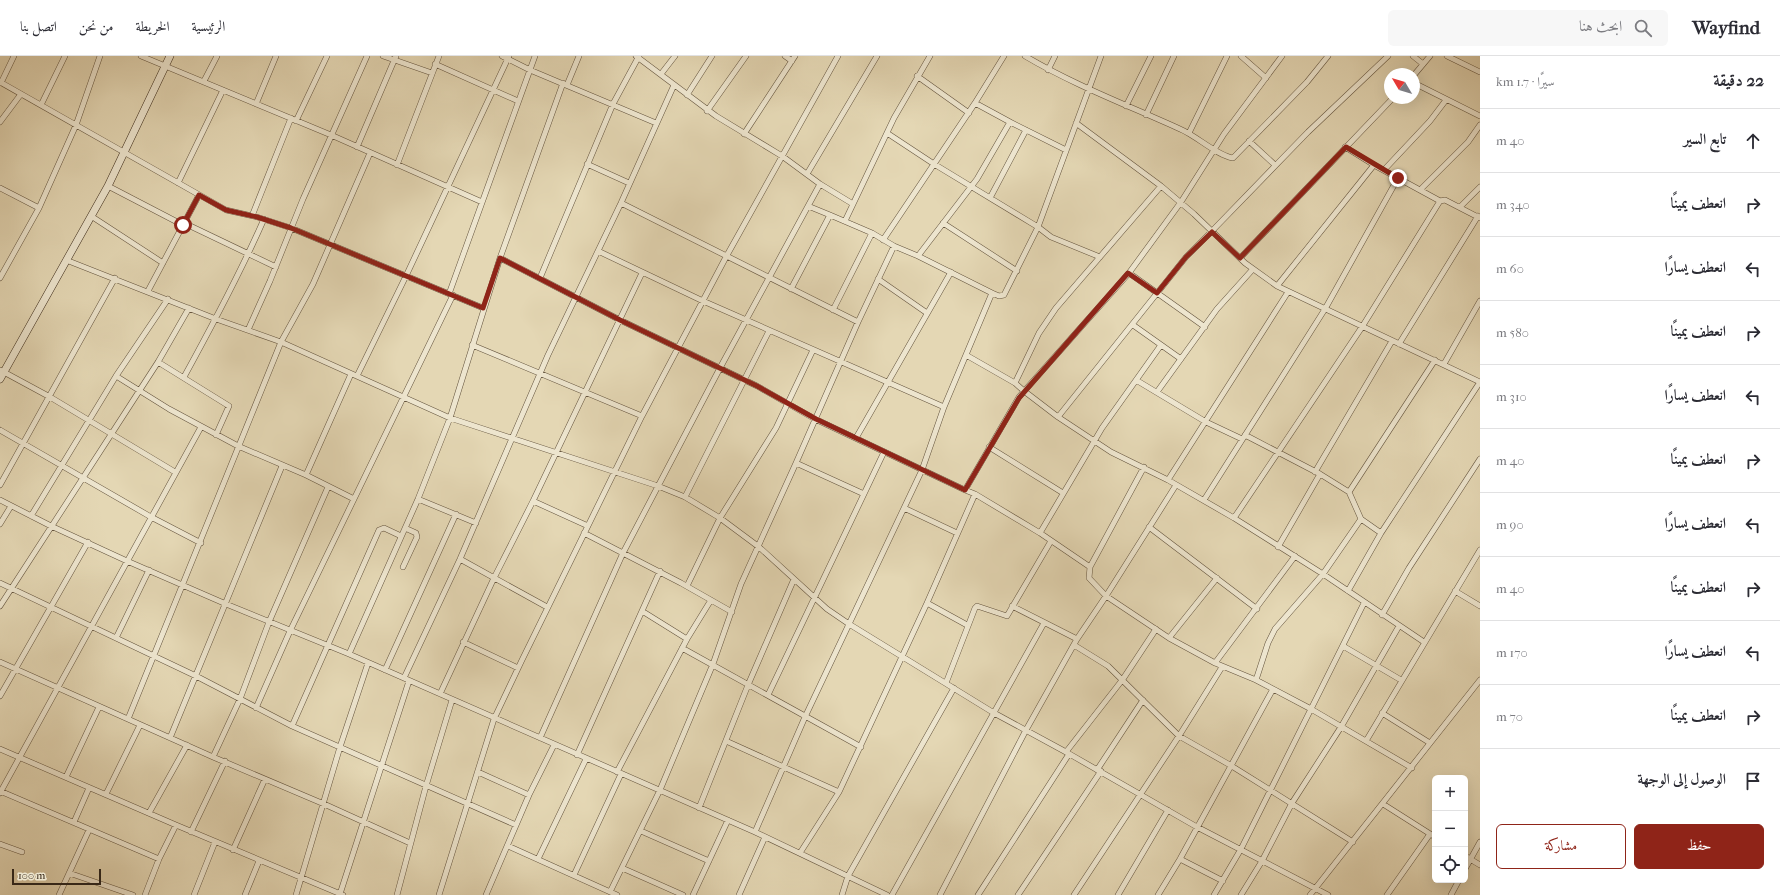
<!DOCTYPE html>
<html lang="ar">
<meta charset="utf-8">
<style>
:root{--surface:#fff;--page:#f7f7f7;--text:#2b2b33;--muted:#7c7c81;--line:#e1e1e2;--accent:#8f2418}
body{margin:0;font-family:"IM FELL French Canon",Amiri,serif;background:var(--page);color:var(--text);direction:rtl}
.controls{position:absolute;right:12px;bottom:12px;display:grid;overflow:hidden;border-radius:6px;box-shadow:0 4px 16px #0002}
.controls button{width:36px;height:36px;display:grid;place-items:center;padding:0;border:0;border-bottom:1px solid var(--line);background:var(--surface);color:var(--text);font:20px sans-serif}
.compass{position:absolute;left:1384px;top:12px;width:36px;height:36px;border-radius:50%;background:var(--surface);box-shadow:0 4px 16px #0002;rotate:308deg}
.scale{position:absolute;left:12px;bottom:10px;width:89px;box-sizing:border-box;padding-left:4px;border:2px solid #392817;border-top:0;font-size:11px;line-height:14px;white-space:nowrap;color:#392817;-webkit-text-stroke:3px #ede5ce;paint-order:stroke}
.stop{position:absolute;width:12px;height:12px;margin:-9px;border:3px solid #8f2418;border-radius:50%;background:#fff}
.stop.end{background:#8f2418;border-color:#fff;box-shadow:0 1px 4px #0008}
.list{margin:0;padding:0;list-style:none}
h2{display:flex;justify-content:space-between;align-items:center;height:52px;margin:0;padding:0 16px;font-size:17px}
h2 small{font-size:13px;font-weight:400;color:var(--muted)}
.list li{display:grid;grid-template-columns:26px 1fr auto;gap:12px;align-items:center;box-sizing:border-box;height:64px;padding:0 16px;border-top:1px solid var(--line)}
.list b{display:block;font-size:15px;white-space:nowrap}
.list em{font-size:13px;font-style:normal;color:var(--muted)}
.actions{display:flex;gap:8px;padding:12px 16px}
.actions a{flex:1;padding:9px 0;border:1px solid var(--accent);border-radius:6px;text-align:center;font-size:14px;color:var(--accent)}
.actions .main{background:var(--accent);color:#fff}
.icon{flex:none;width:22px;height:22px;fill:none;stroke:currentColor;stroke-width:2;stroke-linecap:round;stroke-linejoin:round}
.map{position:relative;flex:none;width:1480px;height:839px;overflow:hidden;direction:ltr}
header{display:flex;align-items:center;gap:24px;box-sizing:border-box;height:56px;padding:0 20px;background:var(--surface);border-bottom:1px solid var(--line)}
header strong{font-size:19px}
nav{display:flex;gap:22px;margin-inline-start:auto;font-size:14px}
.search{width:280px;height:36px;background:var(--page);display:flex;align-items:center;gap:10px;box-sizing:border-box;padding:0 14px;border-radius:6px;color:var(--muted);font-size:15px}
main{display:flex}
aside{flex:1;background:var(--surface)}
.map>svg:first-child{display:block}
</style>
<header>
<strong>Wayfind</strong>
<div class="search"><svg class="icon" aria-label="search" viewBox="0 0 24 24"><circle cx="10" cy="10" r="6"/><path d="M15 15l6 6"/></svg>ابحث هنا</div>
<nav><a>الرئيسية</a><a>الخريطة</a><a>من نحن</a><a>اتصل بنا</a></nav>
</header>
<main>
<aside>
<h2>22 دقيقة<small>سيرًا · 1.7 km</small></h2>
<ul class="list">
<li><svg class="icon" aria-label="ahead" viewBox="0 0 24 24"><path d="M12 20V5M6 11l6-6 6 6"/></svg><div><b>تابع السير</b></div><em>40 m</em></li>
<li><svg class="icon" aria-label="right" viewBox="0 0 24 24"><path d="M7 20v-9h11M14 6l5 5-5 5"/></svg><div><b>انعطف يمينًا</b></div><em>340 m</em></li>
<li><svg class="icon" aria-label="left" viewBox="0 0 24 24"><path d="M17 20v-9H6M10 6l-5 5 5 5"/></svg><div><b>انعطف يسارًا</b></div><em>60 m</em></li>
<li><svg class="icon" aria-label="right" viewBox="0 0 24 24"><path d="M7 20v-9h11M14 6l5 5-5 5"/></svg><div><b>انعطف يمينًا</b></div><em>580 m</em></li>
<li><svg class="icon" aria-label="left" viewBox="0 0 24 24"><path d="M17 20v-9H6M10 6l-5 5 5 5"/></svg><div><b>انعطف يسارًا</b></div><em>310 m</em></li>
<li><svg class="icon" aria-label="right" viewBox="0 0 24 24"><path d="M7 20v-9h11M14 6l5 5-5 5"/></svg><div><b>انعطف يمينًا</b></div><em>40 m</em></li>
<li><svg class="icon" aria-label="left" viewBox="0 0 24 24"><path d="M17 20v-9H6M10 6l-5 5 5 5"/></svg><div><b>انعطف يسارًا</b></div><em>90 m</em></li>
<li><svg class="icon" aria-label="right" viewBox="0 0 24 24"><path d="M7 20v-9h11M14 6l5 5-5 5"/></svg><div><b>انعطف يمينًا</b></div><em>40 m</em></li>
<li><svg class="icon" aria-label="left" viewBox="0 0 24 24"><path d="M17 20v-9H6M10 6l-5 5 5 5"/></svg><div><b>انعطف يسارًا</b></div><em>170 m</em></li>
<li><svg class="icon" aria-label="right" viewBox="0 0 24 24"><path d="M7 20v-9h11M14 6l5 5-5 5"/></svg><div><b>انعطف يمينًا</b></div><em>70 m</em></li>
<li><svg class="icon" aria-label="arrive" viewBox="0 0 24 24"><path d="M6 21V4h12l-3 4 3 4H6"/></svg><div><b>الوصول إلى الوجهة</b></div></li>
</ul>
<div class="actions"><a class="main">حفظ</a><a>مشاركة</a></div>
</aside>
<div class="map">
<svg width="1480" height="839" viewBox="0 0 1480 839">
<rect width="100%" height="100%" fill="#e4d7b4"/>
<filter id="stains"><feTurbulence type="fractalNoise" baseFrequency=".005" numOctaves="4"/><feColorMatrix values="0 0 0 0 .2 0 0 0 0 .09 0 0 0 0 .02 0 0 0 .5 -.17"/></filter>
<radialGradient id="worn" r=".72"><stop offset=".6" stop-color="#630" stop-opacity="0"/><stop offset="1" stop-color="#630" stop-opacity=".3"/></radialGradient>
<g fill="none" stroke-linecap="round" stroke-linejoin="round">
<g stroke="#64543e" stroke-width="6">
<path id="street" d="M 141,0 L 331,79 L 482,146
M 383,0 L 432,17
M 502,0 L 530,14 L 656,67
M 636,0 L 716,60 L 782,100 L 820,128 L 853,148
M 785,0 L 792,5
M 1025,0 C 1074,29 1127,49 1180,73 C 1197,80 1216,99 1233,102 L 1307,26 L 1328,0
M 1241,0 L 1266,22
M 1413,0 L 1423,8
M 1447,0 L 1480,16
M 435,8 L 518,45
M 1048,14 L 1055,0
M 661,18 L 675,0
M 1414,19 L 1430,0
M 917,20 L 969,57
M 204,25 L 217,0
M 0,26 L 226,154 L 257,161 L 291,172 L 483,252
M 1,27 L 14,0
M 1414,27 L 1480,60
M 567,29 L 579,0
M 687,39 L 712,0
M 975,47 L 1010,66
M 256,48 L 276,0
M 41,49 L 65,0
M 1126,50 L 1151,0
M 707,55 L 746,0
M 1146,59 L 1174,0
M 296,65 L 327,0
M 0,66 L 21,38
M 1076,67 L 1161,130 L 1194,158 L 1245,207 L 1277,230 L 1480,326
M 887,77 L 934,108 L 1038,171 L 1051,181 L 1100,201
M 1189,77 L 1227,0
M 744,78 L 795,0
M 1249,85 L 1275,109
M 357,91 L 396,0
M 1345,91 L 1374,109 L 1440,145 L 1445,144 L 1480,162
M 587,108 L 629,127
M 397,109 L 439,0
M 1384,114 L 1430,65 L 1446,44
M 807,118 L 877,0
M 178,127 L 223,34
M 108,130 L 183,169
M 0,132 L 39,152
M 1420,134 L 1468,86 L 1480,69
M 990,142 L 1026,74
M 621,147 L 858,266
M 808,150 L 830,159
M 1460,151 L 1480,131
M 91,160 L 163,207
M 252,160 L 291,62
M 845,165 L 894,62 L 930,0
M 184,167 L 276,211
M 943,167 L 1017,215
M 883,184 L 975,47 L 1004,0
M 598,195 L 703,245 L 944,351
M 500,202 L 620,264 L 757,330 L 815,363 L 965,434 L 975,438 L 1040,477 L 1090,511
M 1240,202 L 1393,42
M 66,204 L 216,263 L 281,286 L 450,362 L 658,430 L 685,441 L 720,462 L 759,491 L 827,553 L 849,568 L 994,657 L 1066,696 L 1197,771 L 1328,839
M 1129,217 L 1205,271
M 0,222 L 39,152 L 76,69 L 100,0
M 540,222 L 613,48 L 639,0
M 878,223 L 927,257
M 1277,230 L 1374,109
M 791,233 L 830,159 L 872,177 L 894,190 L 918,200
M 148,235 L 199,139
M 992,237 L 918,200 L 977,123 L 1010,66 L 1066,94
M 449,238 L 535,0
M 833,254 L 872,177
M 1133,269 L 1181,303
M 248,274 L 270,225 L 303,143 L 367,0
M 1399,288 L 1478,160
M 472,289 L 642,360
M 966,299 L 1015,327 L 1024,335 L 1058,361 L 1111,396 L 1168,424 L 1234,462 L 1323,518 L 1424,586
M 158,306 L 229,350 L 216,379
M 1444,308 L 1480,245
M 0,314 L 50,341 L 175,416
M 116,320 L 169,353 L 238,390 L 306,419 L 354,443
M 357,320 L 406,220 L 509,0
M 184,321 C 212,270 240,218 264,163
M 1136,324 L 1206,366 L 1242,383
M 1015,327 L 1039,277 L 1056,252 L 1161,130
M 1157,336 L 1217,253 L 1253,213
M 1058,361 L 1186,201 L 1212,175 L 1308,76 L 1388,0
M 0,374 L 151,461 L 201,487
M 1245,379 L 1320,418 L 1349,436 L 1361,463 L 1381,477
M 856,382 L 951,216
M 989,391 L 1063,437
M 796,407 L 864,438
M 1144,411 L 1090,511 L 1089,522 L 1106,540 L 1169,582 L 1215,607 L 1256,624 L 1311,653 L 1412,712
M 1315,416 L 1392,285
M 306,419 L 351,318
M 1168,424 L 1288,236
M 0,429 L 115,222
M 965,434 L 1019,341 L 1129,217 L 1181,146 L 1224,78 L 1282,0
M 1349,436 L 1435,304
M 685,441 L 769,275
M 418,443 L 476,467
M 0,444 L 51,470 L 127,505 L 226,548 L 349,598 L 755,776 L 887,839
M 1204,444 L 1325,253 L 1398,122
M 533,445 L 588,470
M 904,452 L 957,477
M 31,460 L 116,320 L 168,243
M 1234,462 L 1362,271 L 1440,145
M 0,468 L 11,450
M 1149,471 L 1257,553
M 584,477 L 681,527 L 732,556
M 1040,477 L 1102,372 L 1161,289
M 1278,491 L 1320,418
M 460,503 L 547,551
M 403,511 L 417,481 L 416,477 L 405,472
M 0,527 L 196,620 L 292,670 L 516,769
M 687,530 L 720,462 L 776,372 L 813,294
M 1348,535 L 1381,477 L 1480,326
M 1455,535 L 1480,550
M 927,547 L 967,569
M 0,550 L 158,306 L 189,252
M 1012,550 L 1077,583
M 642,555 L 687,583
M 1382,559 L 1409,512 L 1480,403
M 116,582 L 149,514
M 1169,582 L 1217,522
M 463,586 L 518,612
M 1074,589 L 1108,610 L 1179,680 L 1230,709 L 1353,786
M 1343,590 L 1401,624
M 682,592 L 861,691
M 349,598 L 418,443 L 450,362 L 500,202 L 563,27
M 0,606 L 213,701 L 324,748 L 410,787
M 1215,607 L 1295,500
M 385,614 L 456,458
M 404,622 L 460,503 L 548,299 L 621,147 L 674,29
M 1256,624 L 1268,587 L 1275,573 L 1323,518 L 1361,463
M 946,627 L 975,552 L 977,550 L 1007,560 L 1051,485
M 440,638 L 494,522 L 533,445 L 642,217
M 768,639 L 884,396
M 0,640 L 88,486
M 256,652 L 290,575 L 453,239
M 1382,657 L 1430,687
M 128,663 L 281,286 L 313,228 L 370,97
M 292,670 L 379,474 L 384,472 L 401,480
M 170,682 L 282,410
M 540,682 L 623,497 L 720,312 L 820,128
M 726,685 L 839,736 L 927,547 L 975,438
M 1366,685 L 1480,494
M 0,693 L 176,769 L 343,839
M 1066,696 L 1123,623 L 1156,573
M 577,699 L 660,515
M 213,701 L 240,643 L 269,566 L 328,431
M 1097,714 L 1143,644
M 478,716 L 529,739
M 617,716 L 687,583 L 711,544
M 66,721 L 99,651
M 0,735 L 159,803
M 0,737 L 201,371
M 106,738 L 140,669
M 1383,748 L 1435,781
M 699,752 L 748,629 L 794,523
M 149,757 L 187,689
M 74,766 L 89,732
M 641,775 L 709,805
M 191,776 L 225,705
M 755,776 L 805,661 L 922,414 L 944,351 L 992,237 L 999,240 L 1004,239 L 1038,171 L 1101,0
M 0,788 L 22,796
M 508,790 L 617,839
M 233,794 L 265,723
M 800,797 L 839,736
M 1465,800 L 1480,809
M 538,803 L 586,703
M 1180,803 L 1223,825
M 622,812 L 683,839
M 1465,813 L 1480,786
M 69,817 L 133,839
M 574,819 L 621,718
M 610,836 L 660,734 L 713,608 L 741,528 L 796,407 L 858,266 L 894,190
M 340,838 L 409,625
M 59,839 L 89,774
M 145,839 L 159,803 L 176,769
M 194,839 L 215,786
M 245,839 L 259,805
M 296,839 L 340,691 L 368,607
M 397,839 L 426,730 L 452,644
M 439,839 L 494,663 L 522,604 L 642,360 L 726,201 L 838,0
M 486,839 L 529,739 L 554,689
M 693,839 L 728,764
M 739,839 L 765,781
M 842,839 L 848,820 L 954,632
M 892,839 L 1044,567
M 940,839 L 1026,674 L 1077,583 L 1106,540 L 1176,429
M 978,839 L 1069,698
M 1018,839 L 1101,715
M 1074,839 L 1179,680 L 1222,611
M 1118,839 L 1168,754
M 1158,839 L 1180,803 L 1273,633
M 1214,839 L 1241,793 L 1364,547
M 1241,839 L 1262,805 L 1292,747 L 1341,671 L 1399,570
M 1310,839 L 1480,624
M 1387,839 L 1430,778
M 1451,839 L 1459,824"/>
</g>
<g stroke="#392817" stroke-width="8">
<path id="secondary" d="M 0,323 L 108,130 L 170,0"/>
</g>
<use href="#street" stroke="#ede5ce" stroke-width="5"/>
<use href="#secondary" stroke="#ede5ce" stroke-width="7"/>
</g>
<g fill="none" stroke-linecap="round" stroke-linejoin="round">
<path stroke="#8f2418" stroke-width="5" d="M 183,169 L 199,139 L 226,154 L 257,161 L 291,172 L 483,252 L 500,202 L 620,264 L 757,330 L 816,363 L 965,434 L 1019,342 L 1128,217 L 1157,237 L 1186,201 L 1212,176 L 1240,202 L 1346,91 L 1398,122"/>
</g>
<rect width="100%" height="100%" filter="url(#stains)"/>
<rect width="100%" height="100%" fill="url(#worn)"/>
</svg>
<div class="controls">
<button>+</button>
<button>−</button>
<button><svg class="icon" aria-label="locate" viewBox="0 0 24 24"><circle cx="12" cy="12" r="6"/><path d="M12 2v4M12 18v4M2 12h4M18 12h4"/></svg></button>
</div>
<svg class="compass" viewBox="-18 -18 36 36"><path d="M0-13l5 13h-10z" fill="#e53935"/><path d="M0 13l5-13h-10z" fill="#7c7c81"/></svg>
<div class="scale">100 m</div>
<div class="stop" style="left:183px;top:169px"></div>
<div class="stop end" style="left:1398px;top:122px"></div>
</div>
</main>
